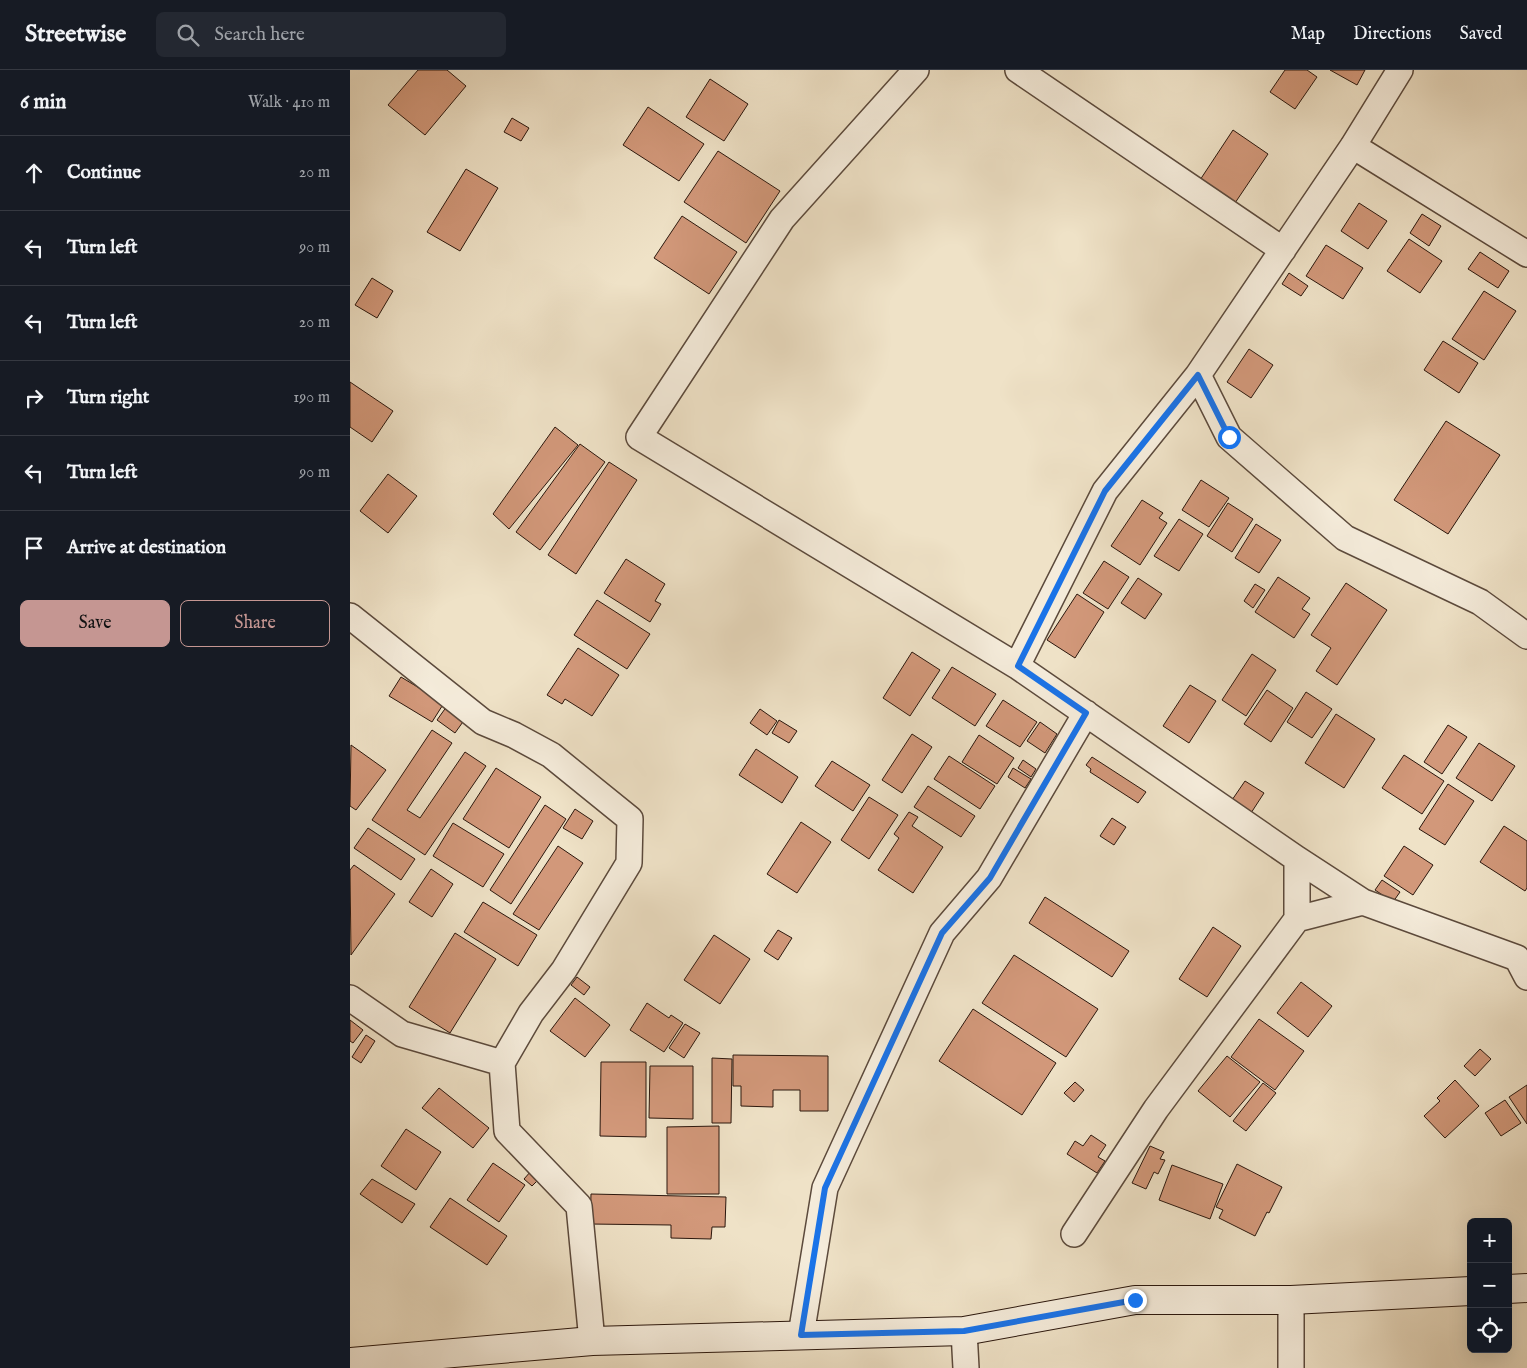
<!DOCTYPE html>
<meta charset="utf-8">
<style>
:root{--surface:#171b24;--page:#242831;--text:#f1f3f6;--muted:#9ea1a6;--line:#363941;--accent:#c59692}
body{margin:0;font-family:"IM FELL English",serif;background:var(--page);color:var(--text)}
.controls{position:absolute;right:15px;bottom:15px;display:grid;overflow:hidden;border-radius:8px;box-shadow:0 5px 20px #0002}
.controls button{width:45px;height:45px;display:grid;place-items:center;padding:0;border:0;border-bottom:1px solid var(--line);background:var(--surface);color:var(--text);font:25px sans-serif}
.stop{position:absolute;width:15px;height:15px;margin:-11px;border:4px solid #1a73e8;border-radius:50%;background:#fff}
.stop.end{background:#1a73e8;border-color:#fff;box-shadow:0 1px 5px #0008}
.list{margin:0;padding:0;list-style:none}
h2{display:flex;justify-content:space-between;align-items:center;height:65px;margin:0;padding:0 20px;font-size:21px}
h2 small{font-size:16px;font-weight:400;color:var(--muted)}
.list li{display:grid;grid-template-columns:32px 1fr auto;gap:15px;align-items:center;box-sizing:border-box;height:75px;padding:0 20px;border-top:1px solid var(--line)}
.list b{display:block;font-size:19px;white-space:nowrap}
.list em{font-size:16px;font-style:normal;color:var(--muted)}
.actions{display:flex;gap:10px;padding:15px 20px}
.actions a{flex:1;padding:11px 0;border:1px solid var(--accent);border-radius:8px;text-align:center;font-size:18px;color:var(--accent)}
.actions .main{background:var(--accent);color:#111}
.icon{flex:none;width:28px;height:28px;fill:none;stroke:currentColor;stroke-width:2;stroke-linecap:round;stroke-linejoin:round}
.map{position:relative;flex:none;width:1177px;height:1298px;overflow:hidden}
header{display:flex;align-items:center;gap:30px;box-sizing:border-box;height:70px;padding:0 25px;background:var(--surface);border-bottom:1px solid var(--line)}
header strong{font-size:24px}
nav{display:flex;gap:28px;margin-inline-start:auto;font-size:18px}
.search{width:350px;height:45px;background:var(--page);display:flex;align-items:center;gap:12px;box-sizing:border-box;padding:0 18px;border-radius:8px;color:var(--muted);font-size:19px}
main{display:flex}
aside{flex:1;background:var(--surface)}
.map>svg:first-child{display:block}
</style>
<header>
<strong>Streetwise</strong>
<div class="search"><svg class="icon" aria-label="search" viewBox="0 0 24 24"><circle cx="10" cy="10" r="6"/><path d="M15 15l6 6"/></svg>Search here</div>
<nav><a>Map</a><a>Directions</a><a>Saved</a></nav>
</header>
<main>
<aside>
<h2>6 min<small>Walk · 410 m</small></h2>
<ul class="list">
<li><svg class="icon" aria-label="ahead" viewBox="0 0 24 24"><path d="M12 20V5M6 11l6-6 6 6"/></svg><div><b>Continue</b></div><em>20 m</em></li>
<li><svg class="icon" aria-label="left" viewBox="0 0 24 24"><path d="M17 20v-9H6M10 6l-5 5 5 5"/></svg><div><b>Turn left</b></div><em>90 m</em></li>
<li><svg class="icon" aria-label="left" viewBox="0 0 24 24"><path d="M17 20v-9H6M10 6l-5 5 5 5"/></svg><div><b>Turn left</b></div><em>20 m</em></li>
<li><svg class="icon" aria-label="right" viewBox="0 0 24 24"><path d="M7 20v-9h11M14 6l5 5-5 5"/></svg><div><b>Turn right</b></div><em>190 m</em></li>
<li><svg class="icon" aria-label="left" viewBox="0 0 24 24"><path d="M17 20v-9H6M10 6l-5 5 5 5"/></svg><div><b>Turn left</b></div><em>90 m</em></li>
<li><svg class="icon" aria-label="arrive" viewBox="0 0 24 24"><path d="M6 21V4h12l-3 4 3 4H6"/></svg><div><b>Arrive at destination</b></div></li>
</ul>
<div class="actions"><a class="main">Save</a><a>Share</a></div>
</aside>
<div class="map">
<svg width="1177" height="1298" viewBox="0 0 1177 1298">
<rect width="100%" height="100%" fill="#efe2c7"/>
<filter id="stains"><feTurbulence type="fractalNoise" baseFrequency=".004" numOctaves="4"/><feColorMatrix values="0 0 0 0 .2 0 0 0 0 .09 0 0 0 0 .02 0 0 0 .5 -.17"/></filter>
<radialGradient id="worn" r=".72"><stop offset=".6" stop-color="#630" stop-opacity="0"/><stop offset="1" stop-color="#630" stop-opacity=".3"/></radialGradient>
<path fill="#d2987a" stroke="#2b170d" d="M 68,0 L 97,0 L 116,16 L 75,65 L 38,35 Z
M 935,0 L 957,0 L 967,7 L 945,39 L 920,22 Z
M 980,0 L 1015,0 L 1007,15 Z
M 360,9 L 398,34 L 374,71 L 336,47 Z
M 298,37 L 354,74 L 329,111 L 273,75 Z
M 162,48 L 179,58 L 171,71 L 154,62 Z
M 883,60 L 918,84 L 885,133 L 850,110 Z
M 368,81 L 430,121 L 396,173 L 334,132 Z
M 116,99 L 148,118 L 110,181 L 77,162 Z
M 1009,133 L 1037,151 L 1018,179 L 991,161 Z
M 1072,144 L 1091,156 L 1079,176 L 1060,163 Z
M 332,146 L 387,182 L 359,224 L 304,188 Z
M 1059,169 L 1092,191 L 1070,223 L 1037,201 Z
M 976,175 L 1013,198 L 993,229 L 956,206 Z
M 1130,182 L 1159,201 L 1148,218 L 1118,199 Z
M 939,203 L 958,216 L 951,226 L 932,214 Z
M 22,208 L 43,221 L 27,248 L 5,235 Z
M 1134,221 L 1166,241 L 1134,290 L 1102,269 Z
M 1093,271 L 1128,293 L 1109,323 L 1074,300 Z
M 899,279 L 923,295 L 901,328 L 877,312 Z
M 0,312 L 43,341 L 22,372 L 0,357 Z
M 1096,351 L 1150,385 L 1098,464 L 1044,430 Z
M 205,357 L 228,375 L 159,459 L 143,444 Z
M 230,374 L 255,392 L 190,480 L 166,462 Z
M 259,392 L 287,410 L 226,504 L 198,485 Z
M 38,404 L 67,426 L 38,463 L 10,441 Z
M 851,410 L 879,428 L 859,457 L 832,440 Z
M 792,430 L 813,443 L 809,448 L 817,453 L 790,495 L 761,476 Z
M 878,433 L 903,449 L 882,482 L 857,466 Z
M 829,449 L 853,464 L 829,501 L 804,486 Z
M 906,454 L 931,470 L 909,503 L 885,488 Z
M 276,489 L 315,514 L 305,531 L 311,534 L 300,552 L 254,523 Z
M 754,491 L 779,507 L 758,539 L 733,523 Z
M 928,507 L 960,528 L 952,539 L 960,544 L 944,568 L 905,542 Z
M 788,508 L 812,524 L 795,549 L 771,533 Z
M 996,513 L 1037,540 L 987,615 L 966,601 L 981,578 L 961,565 Z
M 905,514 L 915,520 L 903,538 L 894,531 Z
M 727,524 L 754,542 L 725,588 L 697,570 Z
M 247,530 L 300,564 L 277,599 L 224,565 Z
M 228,578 L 269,605 L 242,646 L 215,629 L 212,634 L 197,625 Z
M 562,582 L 590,600 L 560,646 L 533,628 Z
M 902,584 L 926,600 L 896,646 L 872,630 Z
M 602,597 L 646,624 L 625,656 L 582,628 Z
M 51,607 L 94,633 L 82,652 L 39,626 Z
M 840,615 L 866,631 L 839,673 L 813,656 Z
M 917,620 L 943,638 L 921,672 L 894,654 Z
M 956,622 L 982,639 L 962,668 L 937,652 Z
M 653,630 L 687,652 L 670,677 L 636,656 Z
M 97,636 L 115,649 L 105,663 L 87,650 Z
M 410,639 L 427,651 L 417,665 L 400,653 Z
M 986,644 L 1025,669 L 994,718 L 955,693 Z
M 429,650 L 447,661 L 439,673 L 422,663 Z
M 690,652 L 707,664 L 695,683 L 677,671 Z
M 1098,655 L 1117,667 L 1092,704 L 1074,692 Z
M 82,660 L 102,673 L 57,740 L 70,748 L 115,682 L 136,696 L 75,785 L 22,750 Z
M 562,664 L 582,677 L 552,723 L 532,710 Z
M 629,665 L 664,688 L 647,714 L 612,692 Z
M 1129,673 L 1165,696 L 1142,731 L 1106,708 Z
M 1,675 L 36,700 L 6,740 L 0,736 Z
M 406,679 L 448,707 L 432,733 L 389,705 Z
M 1054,685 L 1094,711 L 1072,744 L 1032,718 Z
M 599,686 L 645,716 L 630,739 L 584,709 Z
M 742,687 L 796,722 L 788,733 L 740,702 L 741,699 L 736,695 Z
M 673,690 L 686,699 L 681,707 L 668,698 Z
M 482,691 L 520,715 L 503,741 L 465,716 Z
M 146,698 L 191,727 L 159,778 L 113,749 Z
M 663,698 L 681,709 L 675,718 L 658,707 Z
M 895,711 L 914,723 L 901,743 L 882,730 Z
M 1098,714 L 1124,731 L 1095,775 L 1069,759 Z
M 578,716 L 625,746 L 611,767 L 564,737 Z
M 519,727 L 548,745 L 519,789 L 491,770 Z
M 195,735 L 216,749 L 161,834 L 140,820 Z
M 225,739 L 243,751 L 232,769 L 213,758 Z
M 559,742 L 568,747 L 562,756 L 593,777 L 563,823 L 528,800 L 549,768 L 544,764 Z
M 762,748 L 776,757 L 764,775 L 750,766 Z
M 451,752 L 481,772 L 447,823 L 417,804 Z
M 103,753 L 154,784 L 133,817 L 83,786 Z
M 1154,756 L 1177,771 L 1177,818 L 1175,821 L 1130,792 Z
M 18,758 L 65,789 L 51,810 L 4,778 Z
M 208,776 L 233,793 L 189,860 L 163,844 Z
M 1054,776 L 1083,795 L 1063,825 L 1034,806 Z
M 4,795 L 45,824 L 1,885 L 0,800 Z
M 81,799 L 103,814 L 82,847 L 59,832 Z
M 1032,810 L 1050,822 L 1043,832 L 1025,820 Z
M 695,827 L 779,881 L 762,907 L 679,853 Z
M 133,832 L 187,865 L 168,896 L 114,862 Z
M 863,857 L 891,876 L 857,927 L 829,909 Z
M 428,860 L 442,868 L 428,890 L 414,881 Z
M 105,863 L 146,889 L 100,963 L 59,937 Z
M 364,865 L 400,889 L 370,934 L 334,910 Z
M 664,885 L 748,939 L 716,987 L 632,933 Z
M 227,907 L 240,917 L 234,925 L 221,915 Z
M 951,912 L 982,936 L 958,967 L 927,943 Z
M 225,928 L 260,955 L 235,987 L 200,961 Z
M 297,933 L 319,948 L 321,945 L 333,953 L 314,982 L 280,960 Z
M 623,939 L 706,993 L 672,1045 L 589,991 Z
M 909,949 L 954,981 L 925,1020 L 881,987 Z
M 0,950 L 13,960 L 3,973 L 0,971 Z
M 335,954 L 350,963 L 334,988 L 319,978 Z
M 16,965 L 25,971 L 11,993 L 2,987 Z
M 1130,979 L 1141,989 L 1125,1006 L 1114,996 Z
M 383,985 L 478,986 L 478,1041 L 450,1041 L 450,1020 L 423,1020 L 423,1037 L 391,1036 L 391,1016 L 383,1016 Z
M 877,986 L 910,1012 L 880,1047 L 848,1021 Z
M 362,988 L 382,989 L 381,1053 L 362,1053 Z
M 251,992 L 296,992 L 296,1067 L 250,1066 Z
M 300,996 L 343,996 L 343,1049 L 299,1048 Z
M 1105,1010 L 1129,1036 L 1095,1068 L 1074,1046 L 1090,1031 L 1087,1028 Z
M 725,1012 L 734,1020 L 724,1032 L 714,1023 Z
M 913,1013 L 926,1023 L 896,1061 L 883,1051 Z
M 1177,1015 L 1177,1054 L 1159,1027 Z
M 89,1018 L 139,1058 L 123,1078 L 72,1038 Z
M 1155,1030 L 1171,1053 L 1151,1066 L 1135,1043 Z
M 369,1056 L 369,1124 L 317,1124 L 317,1057 Z
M 56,1059 L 91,1082 L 66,1120 L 31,1096 Z
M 741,1065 L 756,1075 L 748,1087 L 755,1091 L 747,1103 L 717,1084 L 725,1071 L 733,1076 Z
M 800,1076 L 814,1082 L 810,1089 L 815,1090 L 808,1104 L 804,1102 L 796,1119 L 782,1113 Z
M 143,1093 L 175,1115 L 149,1152 L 117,1130 Z
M 887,1094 L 932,1117 L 919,1143 L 917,1142 L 905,1166 L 869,1148 L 873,1140 L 866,1137 Z
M 822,1095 L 873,1114 L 860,1149 L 809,1130 Z
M 181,1101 L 189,1109 L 182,1116 L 174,1109 Z
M 22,1109 L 65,1134 L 52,1153 L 10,1124 Z
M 241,1124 L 376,1127 L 375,1157 L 362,1157 L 361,1169 L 321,1168 L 321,1155 L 240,1154 Z
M 100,1128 L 157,1166 L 137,1195 L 80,1157 Z"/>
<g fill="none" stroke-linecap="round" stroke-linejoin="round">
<g stroke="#5c4a3c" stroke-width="28">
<path id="street" d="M 566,0 L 432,149 L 289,367 L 667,596
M 668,0 L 933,180
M 1050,0 L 1003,76 L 848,305 L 879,367 L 995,468 L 1130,532 L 1177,566
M 1003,76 L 1177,184
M 848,305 L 755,421 L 667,596 L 947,789 L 1013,832 L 1167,888 L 1177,907
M 0,546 L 133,652 L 164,665 L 201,685 L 280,749 L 279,793 L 214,900 L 181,943 L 152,993
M 947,849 L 1013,832
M 0,928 L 52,964 L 152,993 L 157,1061 L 229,1136 L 242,1271
M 724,1164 L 806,1039 L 947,849 L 947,789
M 614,1261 L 616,1298
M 451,1265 L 475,1118 L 592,863 L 639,808 L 736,643
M 941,1298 L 941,1230"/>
</g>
<g stroke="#2b170d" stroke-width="30">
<path id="secondary" d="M 1158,1219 L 1177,1218
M 0,1292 L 242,1271 L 614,1261 L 785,1230 L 941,1230 L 1121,1221"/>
</g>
<use href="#street" stroke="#f5ecdb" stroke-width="25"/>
<use href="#secondary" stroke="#f5ecdb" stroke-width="28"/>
</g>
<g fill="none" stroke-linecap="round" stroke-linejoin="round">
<path stroke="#1a73e8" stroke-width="6" d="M 785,1230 L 614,1261 L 451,1265 L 475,1118 L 592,863 L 640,808 L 736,643 L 668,596 L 755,421 L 848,305 L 879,367"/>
</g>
<rect width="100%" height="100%" filter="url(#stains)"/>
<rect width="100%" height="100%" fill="url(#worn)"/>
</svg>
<div class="controls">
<button>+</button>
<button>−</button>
<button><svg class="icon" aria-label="locate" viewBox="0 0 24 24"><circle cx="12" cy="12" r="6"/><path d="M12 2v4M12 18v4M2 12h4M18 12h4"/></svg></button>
</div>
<div class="stop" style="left:879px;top:367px"></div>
<div class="stop end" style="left:785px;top:1230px"></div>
</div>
</main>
